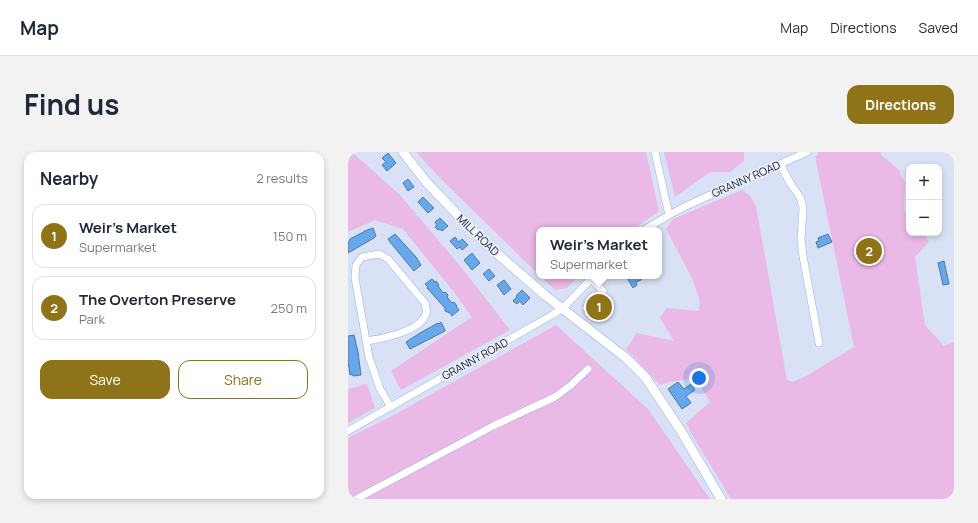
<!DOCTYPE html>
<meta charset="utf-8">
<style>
:root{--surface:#fff;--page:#f2f2f3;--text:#1f2937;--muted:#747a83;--line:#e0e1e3;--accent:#8f7318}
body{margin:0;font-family:Manrope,sans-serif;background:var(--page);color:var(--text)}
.controls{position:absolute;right:12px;top:12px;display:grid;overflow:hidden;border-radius:8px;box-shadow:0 2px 6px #0003}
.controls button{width:36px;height:36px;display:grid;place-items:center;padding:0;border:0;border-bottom:1px solid var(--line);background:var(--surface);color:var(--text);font:20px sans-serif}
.you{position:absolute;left:351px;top:226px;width:14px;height:14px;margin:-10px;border:3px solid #fff;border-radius:50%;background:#1a73e8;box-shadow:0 0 0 6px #1a73e833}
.badge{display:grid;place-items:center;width:26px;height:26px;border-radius:50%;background:var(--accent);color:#fff;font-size:13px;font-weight:700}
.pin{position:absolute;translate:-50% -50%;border:2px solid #fff;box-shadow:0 1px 4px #0006}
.popup{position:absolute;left:188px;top:75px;width:126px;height:52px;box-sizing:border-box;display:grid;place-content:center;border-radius:8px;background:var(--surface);filter:drop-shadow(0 1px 3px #0005);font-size:13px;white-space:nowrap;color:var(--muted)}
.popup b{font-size:15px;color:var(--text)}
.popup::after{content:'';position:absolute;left:50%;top:100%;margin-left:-8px;border:8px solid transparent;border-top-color:var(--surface)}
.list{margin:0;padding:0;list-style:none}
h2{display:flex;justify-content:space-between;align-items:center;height:52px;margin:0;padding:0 16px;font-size:17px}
h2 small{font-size:13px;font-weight:400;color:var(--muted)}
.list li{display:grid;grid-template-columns:26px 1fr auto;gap:12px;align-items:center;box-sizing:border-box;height:64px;margin:0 8px 8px;padding:0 8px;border:1px solid var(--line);border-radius:12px}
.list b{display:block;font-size:15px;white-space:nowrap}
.list p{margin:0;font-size:13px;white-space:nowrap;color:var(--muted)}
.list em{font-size:13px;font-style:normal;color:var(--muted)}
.actions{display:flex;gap:8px;padding:12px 16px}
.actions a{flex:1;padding:9px 0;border:1px solid var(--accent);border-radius:12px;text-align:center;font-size:14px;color:var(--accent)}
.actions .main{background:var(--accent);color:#fff}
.map{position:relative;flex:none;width:606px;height:347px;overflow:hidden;border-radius:12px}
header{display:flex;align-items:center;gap:24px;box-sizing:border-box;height:56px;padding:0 20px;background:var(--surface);border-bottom:1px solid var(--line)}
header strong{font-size:19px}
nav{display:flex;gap:22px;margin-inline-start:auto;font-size:14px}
.intro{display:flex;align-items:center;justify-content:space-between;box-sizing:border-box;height:96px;padding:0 24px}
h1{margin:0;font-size:28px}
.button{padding:10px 18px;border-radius:12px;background:var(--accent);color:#fff;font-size:14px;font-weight:700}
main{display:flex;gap:24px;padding:0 24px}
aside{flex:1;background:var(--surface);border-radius:12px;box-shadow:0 2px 6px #0003}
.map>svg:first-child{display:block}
</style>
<header>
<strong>Map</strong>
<nav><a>Map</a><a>Directions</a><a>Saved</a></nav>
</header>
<div class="intro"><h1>Find us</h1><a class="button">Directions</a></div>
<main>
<aside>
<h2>Nearby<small>2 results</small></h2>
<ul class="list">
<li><span class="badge">1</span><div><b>Weir's Market</b><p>Supermarket</p></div><em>150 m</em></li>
<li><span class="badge">2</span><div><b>The Overton Preserve</b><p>Park</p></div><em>250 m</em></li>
</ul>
<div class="actions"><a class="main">Save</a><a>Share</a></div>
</aside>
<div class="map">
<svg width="606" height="347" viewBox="0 0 606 347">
<rect width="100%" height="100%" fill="#d9e1f6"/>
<path fill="#ebb9e5" d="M 0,0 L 4,0 L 52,43 L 113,115 L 162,178 L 53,238 L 43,219 L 124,165 L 106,140 L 55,77 L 27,68 L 0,80 Z
M 68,0 L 298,0 L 311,59 L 284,78 L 191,78 L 191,123 L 89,23 Z
M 316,0 L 396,0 L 396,9 L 382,20 L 362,20 L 327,45 Z
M 470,0 L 532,0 L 533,3 L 551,18 L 557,31 L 556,59 L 561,65 L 561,81 L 575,81 L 581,90 L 567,105 L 577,173 L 596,194 L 606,190 L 606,347 L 383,347 L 341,278 L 342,277 L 338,271 L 362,250 L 347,226 L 322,230 L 312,233 L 278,197 L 289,181 L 326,189 L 312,166 L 318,156 L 351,159 L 352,150 L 344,126 L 318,77 L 325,67 L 394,38 L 402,44 L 408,54 L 439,228 L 445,230 L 458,224 L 506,195 L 467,4 L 470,3 Z
M 192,124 L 231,124 L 219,136 L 207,138 Z
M 208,173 L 300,257 L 362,347 L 0,347 L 0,286 L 44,264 Z
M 19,232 L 27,256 L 0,271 L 0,237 Z"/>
<path fill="#66a8eb" stroke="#5077a0" d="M 40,1 L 48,11 L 39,19 L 34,13 L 38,10 L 34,6 Z
M 60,27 L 66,35 L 60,39 L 55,31 Z
M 75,45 L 86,56 L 80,61 L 70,50 Z
M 92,66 L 100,74 L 94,79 L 92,77 L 90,78 L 87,75 L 89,73 L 87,70 Z
M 25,76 L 28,84 L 26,86 L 0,101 L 0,90 L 2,89 L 2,87 L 19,78 Z
M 47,82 L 68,105 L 73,113 L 66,119 L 42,90 L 40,87 Z
M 480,82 L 484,90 L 470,96 L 468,90 L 471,89 L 470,86 Z
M 107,85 L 111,90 L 114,87 L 120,93 L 114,98 L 112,95 L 109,97 L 102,89 Z
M 124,101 L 132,111 L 124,118 L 116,108 Z
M 596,109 L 601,132 L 595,133 L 590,111 Z
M 141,117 L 147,124 L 141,129 L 135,122 Z
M 278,124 L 295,124 L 293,128 L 288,130 L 289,133 L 285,136 Z
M 84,127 L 87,130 L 88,129 L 91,133 L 90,134 L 95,141 L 97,140 L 100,143 L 99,145 L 104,151 L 106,150 L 109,154 L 108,154 L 111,158 L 104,164 L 102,161 L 97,159 L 97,156 L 79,136 L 80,135 L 77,132 Z
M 156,128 L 163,137 L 156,143 L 149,133 Z
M 174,138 L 182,146 L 175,153 L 172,149 L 169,152 L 165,149 L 169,145 L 168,144 Z
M 256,146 L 262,151 L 259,154 L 262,157 L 250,170 L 241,162 Z
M 93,170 L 97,178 L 97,179 L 62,197 L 58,190 L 72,181 L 90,171 L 91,172 Z
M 6,183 L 10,200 L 13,223 L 5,224 L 4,222 L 2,223 L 0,209 L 0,184 Z
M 330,230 L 336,237 L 343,232 L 347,238 L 338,244 L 343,251 L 334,257 L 320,237 Z"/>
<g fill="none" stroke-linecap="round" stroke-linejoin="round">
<g stroke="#9cade1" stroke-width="8">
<path id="minor" d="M 307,0 L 321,63
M 432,12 L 442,31 L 452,45 L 455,56 L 453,88 L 455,104 L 471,191
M 296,78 L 321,63 L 338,54 L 459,0
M 238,156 L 255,139 L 243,127
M 18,189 C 34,187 67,180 76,166 C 80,161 78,156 77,151 L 40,107 L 31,102 L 14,105 L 8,113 L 7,126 L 21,205 L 32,237 L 43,255
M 0,279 L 204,163 L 215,156 L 246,124
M 8,347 L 145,274 L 207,245 L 223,233 L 240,217"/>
</g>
<g stroke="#9cade1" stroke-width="10">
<path id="major" d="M 55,0 L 79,31 L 137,91 L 198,144 L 278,206 L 297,225 L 333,279 L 373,347"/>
</g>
<use href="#minor" stroke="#fff" stroke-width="7"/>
<use href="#major" stroke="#fff" stroke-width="9"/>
</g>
<g text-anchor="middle" stroke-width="3.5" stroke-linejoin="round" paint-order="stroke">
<g font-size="11" fill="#20263a" stroke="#eaeef9">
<text transform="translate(398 27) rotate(-24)" y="4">GRANNY ROAD</text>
<text transform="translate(130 83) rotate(44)" y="4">MILL ROAD</text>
<text transform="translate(127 207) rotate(-29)" y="4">GRANNY ROAD</text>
</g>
</g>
</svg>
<div class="controls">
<button>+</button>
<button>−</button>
</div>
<div class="you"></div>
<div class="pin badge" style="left:251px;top:155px">1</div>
<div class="popup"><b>Weir's Market</b>Supermarket</div>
<div class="pin badge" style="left:521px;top:99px">2</div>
</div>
</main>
